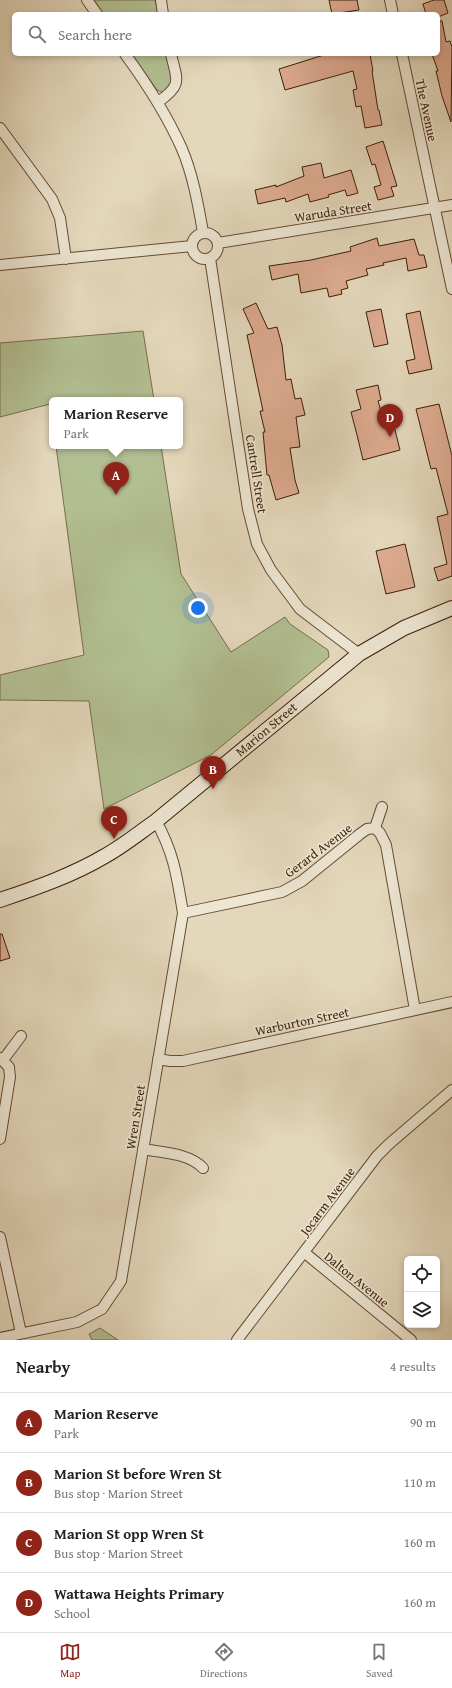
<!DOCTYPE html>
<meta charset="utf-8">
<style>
:root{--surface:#fff;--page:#f2f2f2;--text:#222;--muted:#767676;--line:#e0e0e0;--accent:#8f2418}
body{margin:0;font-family:"Gentium Book Plus",serif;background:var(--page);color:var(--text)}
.controls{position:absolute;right:12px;bottom:12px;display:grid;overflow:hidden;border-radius:6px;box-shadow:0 2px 6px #0003}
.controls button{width:36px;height:36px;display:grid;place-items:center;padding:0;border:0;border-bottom:1px solid var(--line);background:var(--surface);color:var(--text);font:20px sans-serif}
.you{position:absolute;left:198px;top:608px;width:14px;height:14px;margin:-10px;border:3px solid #fff;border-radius:50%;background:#1a73e8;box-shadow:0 0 0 6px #1a73e833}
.badge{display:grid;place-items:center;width:26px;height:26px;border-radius:50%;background:var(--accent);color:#fff;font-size:13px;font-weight:700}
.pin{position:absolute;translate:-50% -33px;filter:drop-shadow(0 1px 2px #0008)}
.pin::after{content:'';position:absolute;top:21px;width:14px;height:12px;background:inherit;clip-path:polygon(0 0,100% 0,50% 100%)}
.popup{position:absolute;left:49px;top:397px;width:134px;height:52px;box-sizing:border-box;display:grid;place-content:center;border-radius:6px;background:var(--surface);filter:drop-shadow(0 1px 3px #0005);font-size:13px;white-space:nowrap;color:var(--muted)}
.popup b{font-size:15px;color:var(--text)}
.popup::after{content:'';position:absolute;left:50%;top:100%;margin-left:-8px;border:8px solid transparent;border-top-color:var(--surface)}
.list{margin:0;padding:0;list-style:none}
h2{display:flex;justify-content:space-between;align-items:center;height:52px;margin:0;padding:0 16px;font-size:17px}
h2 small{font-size:13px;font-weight:400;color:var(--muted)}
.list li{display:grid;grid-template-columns:26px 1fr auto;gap:12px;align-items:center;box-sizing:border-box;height:60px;padding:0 16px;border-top:1px solid var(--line)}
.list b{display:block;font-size:15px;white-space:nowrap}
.list p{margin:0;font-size:13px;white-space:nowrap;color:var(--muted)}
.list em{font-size:13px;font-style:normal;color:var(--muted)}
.icon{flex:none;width:22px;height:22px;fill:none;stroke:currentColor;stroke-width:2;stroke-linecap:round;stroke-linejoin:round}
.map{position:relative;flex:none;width:452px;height:1340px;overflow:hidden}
.search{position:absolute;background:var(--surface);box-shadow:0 2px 6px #0003;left:12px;right:12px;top:12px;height:44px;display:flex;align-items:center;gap:10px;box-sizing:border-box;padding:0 14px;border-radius:6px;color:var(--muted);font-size:15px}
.sheet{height:292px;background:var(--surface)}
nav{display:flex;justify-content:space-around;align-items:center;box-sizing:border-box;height:56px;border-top:1px solid var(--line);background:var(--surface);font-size:11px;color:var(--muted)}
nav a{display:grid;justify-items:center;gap:2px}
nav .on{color:var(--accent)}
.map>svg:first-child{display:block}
</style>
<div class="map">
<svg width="452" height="1340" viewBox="0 0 452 1340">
<rect width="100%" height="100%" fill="#e4d8bc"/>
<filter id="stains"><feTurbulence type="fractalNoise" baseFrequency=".005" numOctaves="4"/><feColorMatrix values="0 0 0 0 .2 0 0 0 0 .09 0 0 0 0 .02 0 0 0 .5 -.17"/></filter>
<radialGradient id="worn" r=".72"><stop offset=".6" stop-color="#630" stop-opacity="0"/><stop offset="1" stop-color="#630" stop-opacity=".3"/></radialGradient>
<path fill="#b2bf92" stroke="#766e4d" d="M 94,0 L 155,0 L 158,14 L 104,14 Z
M 132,54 L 166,54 L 172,81 L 167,92 L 162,92 L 157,90 Z
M 143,331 L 154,400 L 52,400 L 52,414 L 50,404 L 0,417 L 0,343 Z
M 56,446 L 161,446 L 181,574 L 231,652 L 285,617 L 290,624 L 328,650 L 329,657 L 211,755 L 104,809 L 89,701 L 0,700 L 0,675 L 84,655 Z
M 100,1328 L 118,1340 L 92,1340 L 89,1334 Z"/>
<path fill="#deab90" stroke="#3b1d08" d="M 329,0 L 357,0 L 359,10 L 332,14 Z
M 434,0 L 444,0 L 448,13 L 438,17 L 438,14 L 426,14 L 423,4 Z
M 438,21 L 442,21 L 446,42 L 450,41 L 452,47 L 451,122 L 442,96 L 436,71 L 438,71 L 432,54 L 438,54 Z
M 327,54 L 370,54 L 373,71 L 372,71 L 378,110 L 379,110 L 382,125 L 365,128 L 361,106 L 356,107 L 353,90 L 357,89 L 353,71 L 285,90 L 279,69 Z
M 383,141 L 397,186 L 391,187 L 394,196 L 378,200 L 374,187 L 381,185 L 375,164 L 372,165 L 366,147 Z
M 321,163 L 324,178 L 351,170 L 358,193 L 347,196 L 345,190 L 328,195 L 329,197 L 310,202 L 308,194 L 286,202 L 285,198 L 258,204 L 255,190 L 276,185 L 276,187 L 304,176 L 302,167 Z
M 377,238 L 379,246 L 414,239 L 419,255 L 424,255 L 427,267 L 408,271 L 406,258 L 383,263 L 384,265 L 366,269 L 368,275 L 346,281 L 348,288 L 341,290 L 342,294 L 329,297 L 327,288 L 301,293 L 298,274 L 272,280 L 269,266 L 311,260 L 351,251 L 350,247 Z
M 256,303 L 268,329 L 277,327 L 282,345 L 286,380 L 291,379 L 295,399 L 301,398 L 305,415 L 296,417 L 300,447 L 290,448 L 295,480 L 299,493 L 276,500 L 269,475 L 267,475 L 263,432 L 265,432 L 260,411 L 263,411 L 247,335 L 254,333 L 243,309 Z
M 381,309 L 388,344 L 374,347 L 366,312 Z
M 420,311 L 432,369 L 409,374 L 406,361 L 415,359 L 406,314 Z
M 378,385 L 381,400 L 378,401 L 386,428 L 394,426 L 400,450 L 363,460 L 357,435 L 351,412 L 361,409 L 356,390 Z
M 439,404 L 452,456 L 452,576 L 438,581 L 434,568 L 447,564 L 437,517 L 448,514 L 436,468 L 431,469 L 416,409 Z
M 405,544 L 415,587 L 386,594 L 376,551 Z
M 0,934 L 2,934 L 10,958 L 0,961 Z"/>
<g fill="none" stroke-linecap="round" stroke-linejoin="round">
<g stroke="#654c35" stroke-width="12">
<path id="street" d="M 87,0 L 97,14
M 161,0 L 163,14
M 390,0 L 393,14
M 125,54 C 147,84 167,115 182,149 C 193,175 198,204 203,232
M 402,54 L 452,289
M 158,102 C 183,85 177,80 171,54
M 0,128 L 52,199 L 60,218 L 66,259
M192 246a13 13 0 1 1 26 0a13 13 0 1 1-26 0Z
M 218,243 L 452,205
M 210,258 L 248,509 L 257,544 L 271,570 L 300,609 L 359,654
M 0,265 L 192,246
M 375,828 L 382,807
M 183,913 L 282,892 L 302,881 L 360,834 L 367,829 L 375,828 L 380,833 L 386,845 L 415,1010
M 0,1058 L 9,1067 L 10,1077 L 0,1139
M 158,1059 L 170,1061 L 183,1061 L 452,1002
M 3,1060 L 21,1036
M 143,1149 C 163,1153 189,1153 203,1168
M 0,1237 L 21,1333
M 305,1253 L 411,1340
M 0,1338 L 77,1322 L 102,1309 L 121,1281 L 183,913 C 177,877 174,853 156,821
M 237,1340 L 377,1156 L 389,1144 L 452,1090"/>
</g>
<g stroke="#3b1d08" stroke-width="16">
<path id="secondary" d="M 0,900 C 36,888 73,875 105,856 C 123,846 139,833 156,821 L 359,654 L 404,628 L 452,608"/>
</g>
<use href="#street" stroke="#ede6d3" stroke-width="10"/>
<use href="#secondary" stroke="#ede6d3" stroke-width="14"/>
</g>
<g text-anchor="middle" stroke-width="3.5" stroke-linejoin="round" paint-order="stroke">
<g font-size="13" fill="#3b1d08" stroke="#ede6d3">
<text transform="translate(427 110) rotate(78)" y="5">The Avenue</text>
<text transform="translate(333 211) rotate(-9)" y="5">Waruda Street</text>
<text transform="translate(257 474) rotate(81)" y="5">Cantrell Street</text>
<text transform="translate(266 729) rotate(-40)" y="5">Marion Street</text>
<text transform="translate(318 850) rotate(-37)" y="5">Gerard Avenue</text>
<text transform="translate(302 1021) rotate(-12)" y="5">Warburton Street</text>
<text transform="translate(135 1117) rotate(-81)" y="5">Wren Street</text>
<text transform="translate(327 1201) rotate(-53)" y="5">Jocarm Avenue</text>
<text transform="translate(357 1279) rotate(39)" y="5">Dalton Avenue</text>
</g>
</g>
<rect width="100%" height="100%" filter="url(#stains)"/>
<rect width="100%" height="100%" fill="url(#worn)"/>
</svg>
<div class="controls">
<button><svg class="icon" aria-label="locate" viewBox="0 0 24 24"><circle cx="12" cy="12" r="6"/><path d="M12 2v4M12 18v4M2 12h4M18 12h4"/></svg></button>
<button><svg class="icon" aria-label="layers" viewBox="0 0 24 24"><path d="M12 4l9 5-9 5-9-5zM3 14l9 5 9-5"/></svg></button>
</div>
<div class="you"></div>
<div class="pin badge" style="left:116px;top:495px">A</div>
<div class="popup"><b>Marion Reserve</b>Park</div>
<div class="pin badge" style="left:213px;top:789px">B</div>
<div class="pin badge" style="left:114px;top:839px">C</div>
<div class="pin badge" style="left:390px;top:437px">D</div>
<div class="search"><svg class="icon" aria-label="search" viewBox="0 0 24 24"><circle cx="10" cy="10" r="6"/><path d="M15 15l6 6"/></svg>Search here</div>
</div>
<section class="sheet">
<h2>Nearby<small>4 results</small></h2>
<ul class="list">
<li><span class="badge">A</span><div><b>Marion Reserve</b><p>Park</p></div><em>90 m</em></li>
<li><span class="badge">B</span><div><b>Marion St before Wren St</b><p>Bus stop · Marion Street</p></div><em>110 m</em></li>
<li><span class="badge">C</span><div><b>Marion St opp Wren St</b><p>Bus stop · Marion Street</p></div><em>160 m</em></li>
<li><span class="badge">D</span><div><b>Wattawa Heights Primary</b><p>School</p></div><em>160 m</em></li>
</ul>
</section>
<nav>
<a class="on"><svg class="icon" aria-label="map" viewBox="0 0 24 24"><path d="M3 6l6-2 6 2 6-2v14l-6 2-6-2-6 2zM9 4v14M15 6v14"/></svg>Map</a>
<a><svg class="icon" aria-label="directions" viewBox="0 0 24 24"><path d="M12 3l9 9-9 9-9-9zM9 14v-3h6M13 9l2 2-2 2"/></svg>Directions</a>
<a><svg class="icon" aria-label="saved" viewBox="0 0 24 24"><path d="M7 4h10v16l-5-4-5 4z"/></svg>Saved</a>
</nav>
